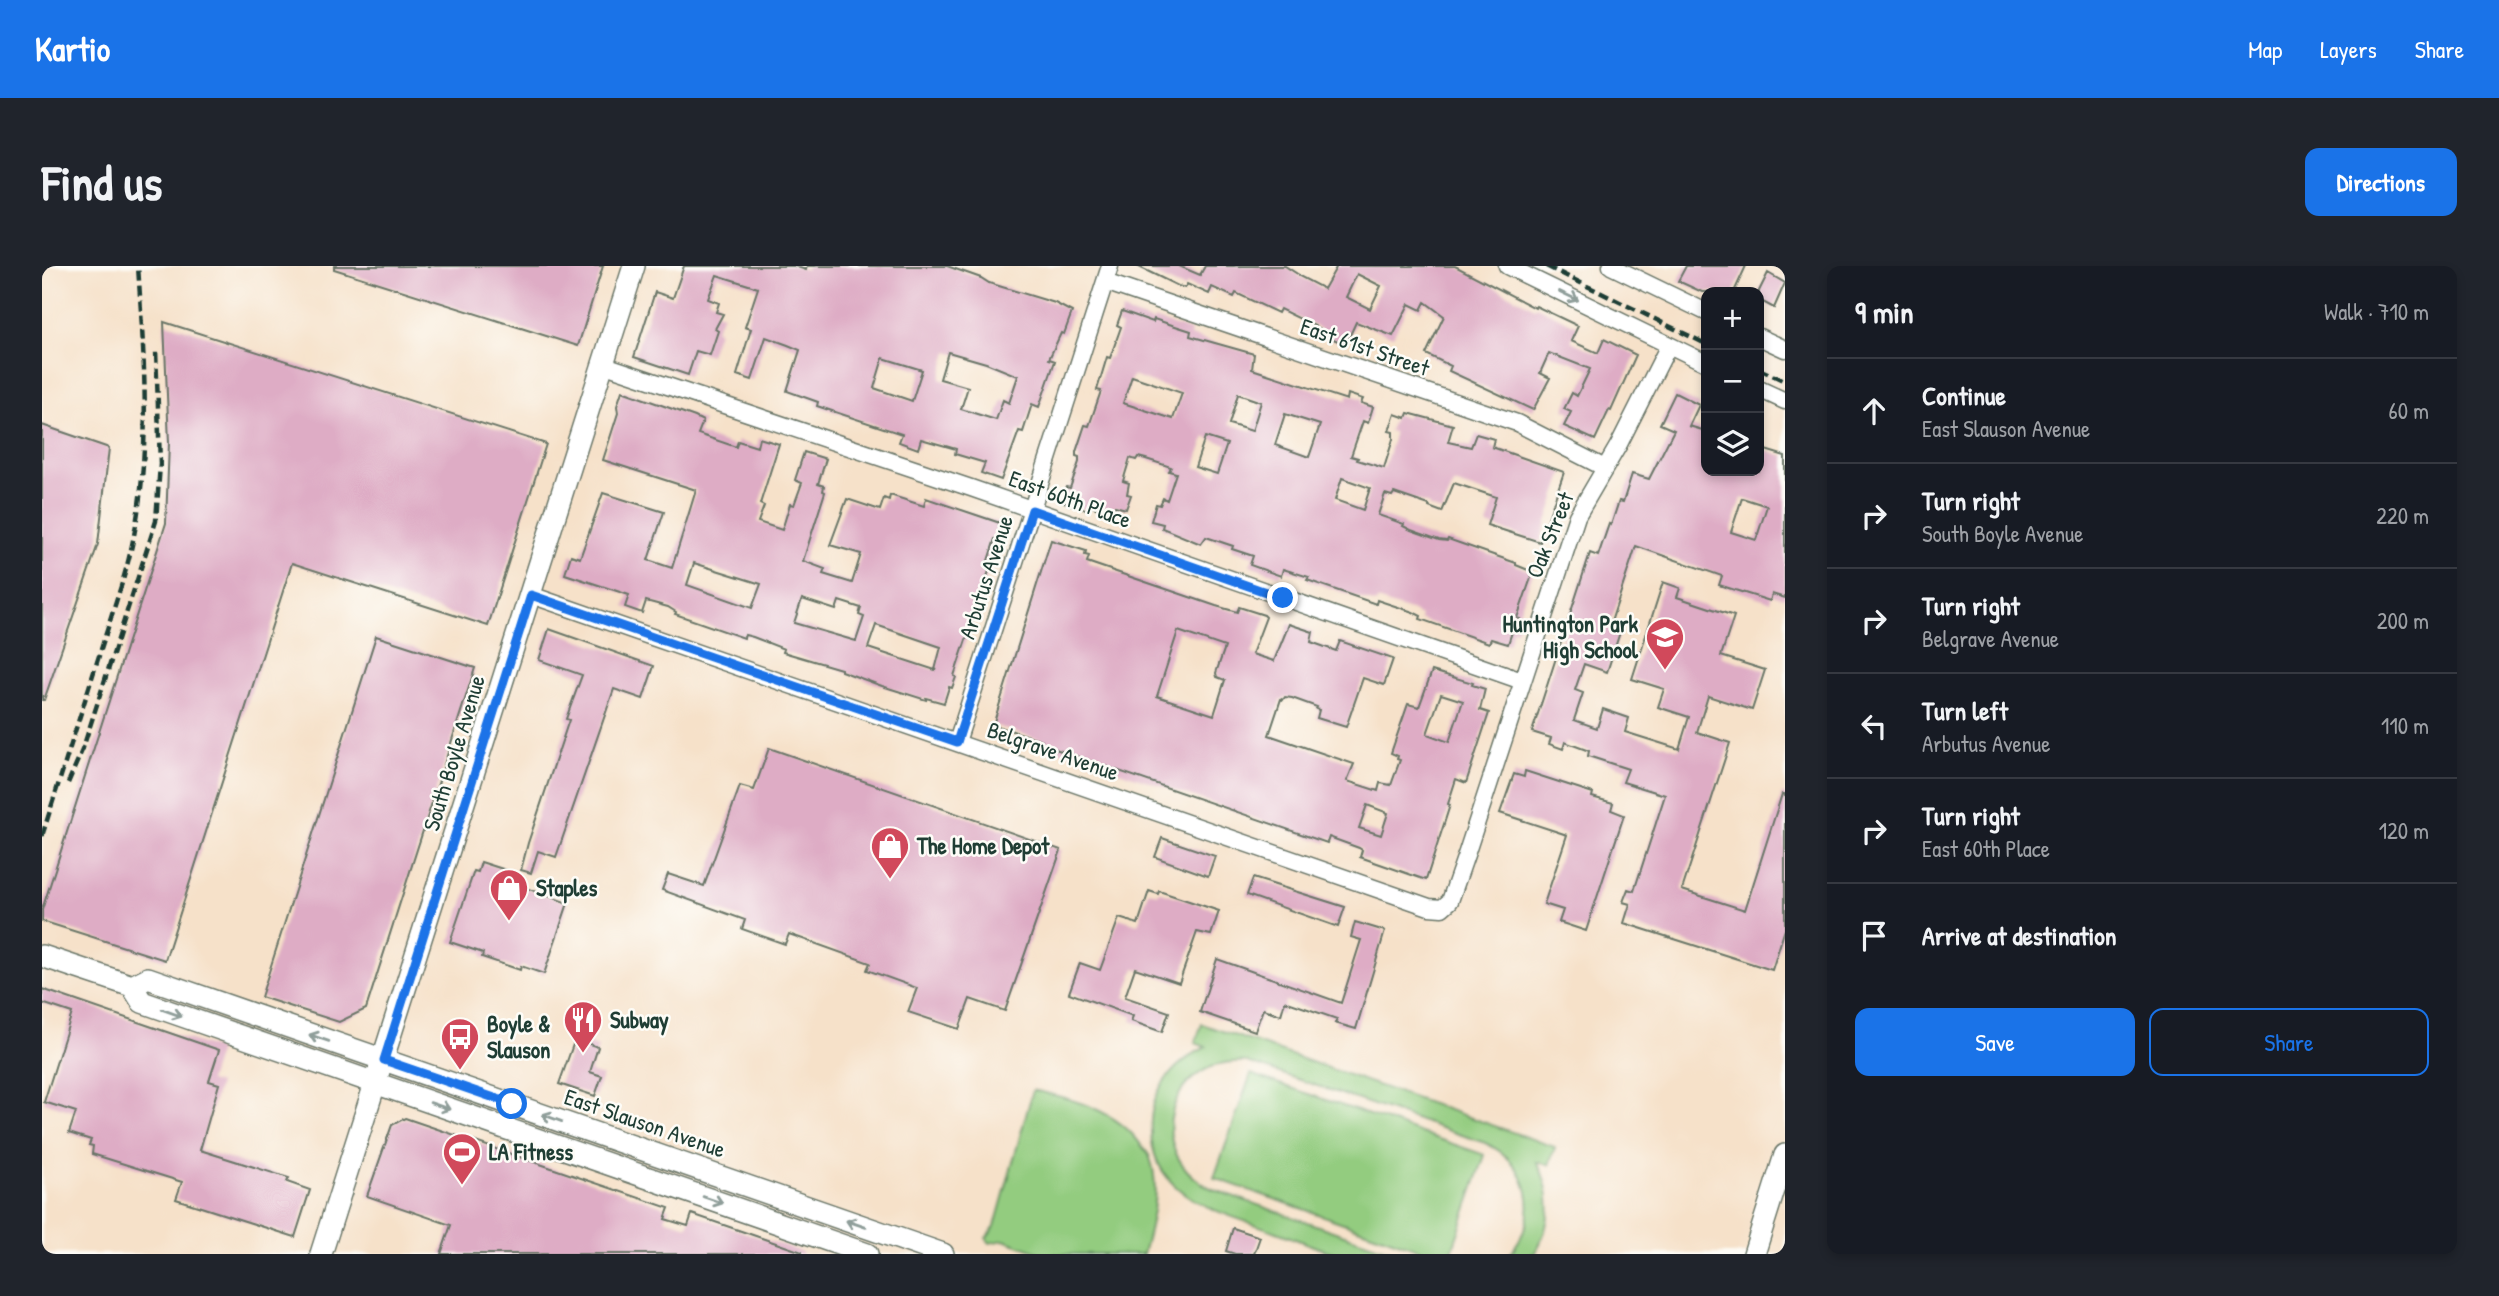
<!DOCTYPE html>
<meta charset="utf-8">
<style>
:root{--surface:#171b24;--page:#20242c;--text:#f1f3f6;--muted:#9ea1a6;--line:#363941;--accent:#1a73e8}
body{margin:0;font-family:"Patrick Hand",sans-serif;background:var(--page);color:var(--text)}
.controls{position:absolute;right:21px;top:21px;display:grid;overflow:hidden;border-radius:14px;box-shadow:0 4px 10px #0003}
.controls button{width:63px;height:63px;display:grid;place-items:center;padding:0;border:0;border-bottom:2px solid var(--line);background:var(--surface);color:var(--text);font:35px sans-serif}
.stop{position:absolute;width:21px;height:21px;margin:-16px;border:5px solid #1a73e8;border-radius:50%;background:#fff}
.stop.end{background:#1a73e8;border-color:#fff;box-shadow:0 2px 7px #0008}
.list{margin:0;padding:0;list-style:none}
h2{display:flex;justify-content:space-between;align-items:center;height:91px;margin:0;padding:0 28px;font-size:30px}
h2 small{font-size:23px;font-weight:400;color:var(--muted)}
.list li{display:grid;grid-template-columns:46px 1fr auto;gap:21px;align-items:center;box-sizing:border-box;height:105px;padding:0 28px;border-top:2px solid var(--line)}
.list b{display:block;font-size:26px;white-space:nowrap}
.list p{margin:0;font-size:23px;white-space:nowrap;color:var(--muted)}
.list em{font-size:23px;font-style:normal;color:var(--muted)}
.actions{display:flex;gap:14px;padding:21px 28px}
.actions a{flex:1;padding:16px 0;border:2px solid var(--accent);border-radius:14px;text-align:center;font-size:24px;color:var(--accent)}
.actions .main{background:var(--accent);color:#fff}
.icon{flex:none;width:38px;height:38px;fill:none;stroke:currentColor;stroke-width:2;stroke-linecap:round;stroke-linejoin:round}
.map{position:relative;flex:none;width:1743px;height:988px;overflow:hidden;border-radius:14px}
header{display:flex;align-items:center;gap:42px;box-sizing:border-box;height:98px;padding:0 35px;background:var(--accent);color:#fff}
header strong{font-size:33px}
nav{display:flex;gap:38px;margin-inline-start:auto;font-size:24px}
.intro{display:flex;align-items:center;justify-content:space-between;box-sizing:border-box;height:168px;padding:0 42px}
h1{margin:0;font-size:49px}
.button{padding:18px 32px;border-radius:14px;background:var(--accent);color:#fff;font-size:24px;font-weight:700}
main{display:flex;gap:42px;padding:0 42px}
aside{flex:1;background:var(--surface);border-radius:14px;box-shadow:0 4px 10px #0003}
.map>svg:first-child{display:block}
</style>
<header>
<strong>Kartio</strong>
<nav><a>Map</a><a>Layers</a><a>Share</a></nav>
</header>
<div class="intro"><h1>Find us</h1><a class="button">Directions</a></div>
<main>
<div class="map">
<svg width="1743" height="988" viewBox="0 0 1743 988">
<rect width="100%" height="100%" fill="#fdfcf7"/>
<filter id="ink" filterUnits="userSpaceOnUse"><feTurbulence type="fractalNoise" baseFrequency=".0143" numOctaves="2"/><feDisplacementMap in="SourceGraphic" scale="14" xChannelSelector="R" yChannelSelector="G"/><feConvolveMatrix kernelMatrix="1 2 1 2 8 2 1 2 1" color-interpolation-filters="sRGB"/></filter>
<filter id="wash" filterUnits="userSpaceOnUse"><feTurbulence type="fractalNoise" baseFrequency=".00686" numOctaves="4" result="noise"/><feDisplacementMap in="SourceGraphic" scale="28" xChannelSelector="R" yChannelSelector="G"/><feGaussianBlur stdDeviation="1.57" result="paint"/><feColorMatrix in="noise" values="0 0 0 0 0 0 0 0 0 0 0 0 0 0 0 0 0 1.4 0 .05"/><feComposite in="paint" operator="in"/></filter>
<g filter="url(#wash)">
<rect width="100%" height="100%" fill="#f6e1c9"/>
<path fill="#93cc7f" stroke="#59845a" stroke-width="2" d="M 1160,758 L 1513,881 L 1507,899 L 1495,896 C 1511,926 1511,959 1492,988 L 1467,988 C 1501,951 1489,897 1443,877 L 1205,796 C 1124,790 1098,891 1173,924 L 1357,988 C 1338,988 1316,988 1298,988 C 1276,984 1253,972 1232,965 C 1175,945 1104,931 1109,854 C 1111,820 1134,796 1164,781 L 1153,777 Z
M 1209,808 L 1443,889 L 1409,988 L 1390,988 L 1172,912 Z
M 991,824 C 1031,833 1075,844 1099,879 C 1102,883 1107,887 1108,892 C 1119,922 1109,959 1101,988 L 1001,988 L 962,974 L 948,977 L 944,972 L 953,960 Z"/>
<g id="blocks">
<path fill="#deacc5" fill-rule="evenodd" d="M 292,0 L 561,0 L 536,80 L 292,3 Z
M 642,0 L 752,0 L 764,4 L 765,0 L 905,0 L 939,12 L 947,17 L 1013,37 L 1030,46 L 1022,68 L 1019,67 L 1007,93 L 1013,95 L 997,141 L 990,138 L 981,166 L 977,165 L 959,214 L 939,207 L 943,197 L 913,188 L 914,183 L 879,173 L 876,183 L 857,176 L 860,168 L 775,140 L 776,136 L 745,125 L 758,84 L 746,79 L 724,71 L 710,114 L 695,109 L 709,63 L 703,61 L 716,22 L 675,9 L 666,33 L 677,37 L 674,46 L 681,48 L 673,63 L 676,65 L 668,89 L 654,85 L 646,109 L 592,91 L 613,26 L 631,32 ZM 906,86 L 944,97 L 976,110 L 967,137 L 961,134 L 954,154 L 919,143 L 926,121 L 898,113 ZM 841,92 L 880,104 L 870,135 L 832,122 Z
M 1095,0 L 1137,0 L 1158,9 L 1163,0 L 1243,0 L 1257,9 L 1257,10 L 1282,23 L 1295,0 L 1413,0 L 1493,42 L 1494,40 L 1536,60 L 1529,75 L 1556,87 L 1562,73 L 1594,89 L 1569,145 L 1567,144 L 1553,174 L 1522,160 L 1529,146 L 1522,143 L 1530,127 L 1535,130 L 1548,103 L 1507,87 L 1498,107 L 1508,112 L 1491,144 L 1407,105 L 1409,100 L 1384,88 L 1402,50 L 1383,36 L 1379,44 L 1367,38 L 1351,70 L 1314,56 L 1304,78 L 1278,68 L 1279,63 L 1238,43 L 1236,47 L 1194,27 L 1192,31 L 1170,21 L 1167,28 L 1145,18 L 1143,22 L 1136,20 ZM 1315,8 L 1339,20 L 1328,43 L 1304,31 Z
M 1644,0 L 1704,0 L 1692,26 L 1660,26 L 1636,15 Z
M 1726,7 L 1743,17 L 1732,42 L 1717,34 L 1717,25 Z
M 1080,45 L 1111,56 L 1112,53 L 1127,58 L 1149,65 L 1148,70 L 1212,88 L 1210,103 L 1305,134 L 1306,128 L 1321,133 L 1319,137 L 1331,141 L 1326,157 L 1321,155 L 1309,190 L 1316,192 L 1315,194 L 1342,202 L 1351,173 L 1351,166 L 1347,165 L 1353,148 L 1364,152 L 1366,147 L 1411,159 L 1406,176 L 1429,181 L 1434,168 L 1452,173 L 1450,181 L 1522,206 L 1498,276 L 1445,259 L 1454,231 L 1412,217 L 1400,246 L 1387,241 L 1387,239 L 1352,227 L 1350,230 L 1343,228 L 1336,249 L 1362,258 L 1361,260 L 1369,264 L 1397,274 L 1405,275 L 1406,273 L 1474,297 L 1474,299 L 1491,306 L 1475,352 L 1478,353 L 1474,364 L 1471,363 L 1466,378 L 1449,373 L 1447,377 L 1378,353 L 1379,350 L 1371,346 L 1335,334 L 1334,338 L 1265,314 L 1267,311 L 1241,303 L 1239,310 L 1208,299 L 1211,290 L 1190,283 L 1191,280 L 1164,271 L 1159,278 L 1120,262 L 1121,258 L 1109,255 L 1114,238 L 1118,239 L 1121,232 L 1125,234 L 1134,207 L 1127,205 L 1129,201 L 1104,193 L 1096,191 L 1094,194 L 1088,192 L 1081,215 L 1087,217 L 1085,228 L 1089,229 L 1084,243 L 1073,240 L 1070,247 L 1048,240 L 1046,244 L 1019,235 L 1024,221 L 1028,222 L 1037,196 L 1037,191 L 1034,190 L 1034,186 L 1043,159 L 1047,160 L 1059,125 L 1055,124 L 1065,91 L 1068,92 L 1079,61 L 1075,59 ZM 1090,110 L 1140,127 L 1131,153 L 1081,137 ZM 1196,128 L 1219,136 L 1210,165 L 1187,158 ZM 1243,148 L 1278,159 L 1267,191 L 1233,179 ZM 1163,171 L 1185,178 L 1175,208 L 1153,201 ZM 1300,212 L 1328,222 L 1321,244 L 1293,234 Z
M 122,56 L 504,178 L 446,360 L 250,297 L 123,694 L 0,655 L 0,644 L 124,257 L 127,177 Z
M 580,125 L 653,151 L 661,155 L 656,168 L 694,181 L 696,175 L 715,181 L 717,172 L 737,178 L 718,238 L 722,240 L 716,256 L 740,264 L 748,238 L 752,239 L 760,217 L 753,214 L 762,186 L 784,193 L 776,218 L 782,220 L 781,225 L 783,226 L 761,295 L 783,303 L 781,308 L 810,317 L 819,288 L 788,279 L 805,233 L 838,244 L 842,232 L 847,234 L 848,229 L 882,240 L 884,232 L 958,257 L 957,260 L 961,261 L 957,274 L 953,273 L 944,301 L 948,302 L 912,410 L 914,411 L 910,422 L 907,421 L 902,437 L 884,432 L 884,434 L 840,420 L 799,405 L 799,403 L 741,386 L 742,383 L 711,371 L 703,369 L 702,372 L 633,348 L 634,346 L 626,341 L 604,335 L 600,347 L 583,341 L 587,329 L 523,308 L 529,289 L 538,292 L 561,227 L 622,246 L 606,294 L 630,302 L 643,260 L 654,224 L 561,194 L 576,147 L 575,140 ZM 652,297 L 719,318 L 710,342 L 645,319 ZM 760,333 L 794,344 L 797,335 L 819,342 L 817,349 L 822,351 L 814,375 L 752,357 ZM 834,359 L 899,381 L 893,404 L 826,382 Z
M 1633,127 L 1657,139 L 1647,160 L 1664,165 L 1664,205 L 1717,205 L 1717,182 L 1743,190 L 1743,332 L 1730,328 L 1728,335 L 1677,319 L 1680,310 L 1594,280 L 1569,356 L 1580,360 L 1565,406 L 1542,398 L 1533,424 L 1541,427 L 1532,454 L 1555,462 L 1561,443 L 1587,452 L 1583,466 L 1637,483 L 1647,451 L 1616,441 L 1622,423 L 1590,413 L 1621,316 L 1638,322 L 1635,331 L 1692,350 L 1679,390 L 1723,404 L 1710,444 L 1666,430 L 1655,466 L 1688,477 L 1640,624 L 1703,644 L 1740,528 L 1743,528 L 1743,663 L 1730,704 L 1582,657 L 1588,638 L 1581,636 L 1586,623 L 1592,625 L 1623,529 L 1581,516 L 1586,503 L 1546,490 L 1547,485 L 1523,476 L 1521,483 L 1507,478 L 1509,472 L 1490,466 L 1548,287 L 1556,290 L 1567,258 L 1569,259 L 1577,235 L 1581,236 L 1590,208 L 1607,213 L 1632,164 L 1618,158 ZM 1700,232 L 1725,240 L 1714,274 L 1689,266 Z
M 0,159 L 67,182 L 56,278 L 2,434 L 0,434 Z
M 1009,274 L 1044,285 L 1043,289 L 1047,290 L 1045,296 L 1174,340 L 1195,346 L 1197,341 L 1222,349 L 1224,351 L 1210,388 L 1232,395 L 1247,358 L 1271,366 L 1269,376 L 1294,385 L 1298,375 L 1351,393 L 1342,419 L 1321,412 L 1304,461 L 1275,452 L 1277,444 L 1274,443 L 1275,441 L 1250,432 L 1243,431 L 1241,434 L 1239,433 L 1227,469 L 1312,498 L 1305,515 L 1336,525 L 1338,517 L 1349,519 L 1358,494 L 1355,493 L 1356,490 L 1349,487 L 1366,438 L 1377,441 L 1390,405 L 1431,417 L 1430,419 L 1443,423 L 1438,444 L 1447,447 L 1424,517 L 1414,513 L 1406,538 L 1408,539 L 1384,614 L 1318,591 L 1320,584 L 1317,582 L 1287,571 L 1285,577 L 999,478 L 1000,474 L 951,459 ZM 1136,365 L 1183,381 L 1174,407 L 1175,411 L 1183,414 L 1172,449 L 1115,430 ZM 1399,428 L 1421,435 L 1407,476 L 1385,468 ZM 1325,539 L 1346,547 L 1339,569 L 1317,562 Z
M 507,363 L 612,400 L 601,433 L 572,423 L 514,591 L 496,585 L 489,607 L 479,604 L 486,577 L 527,454 L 524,453 L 540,409 L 497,394 Z
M 334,370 L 433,402 L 324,743 L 297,756 L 219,731 Z
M 727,482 L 1019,584 L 963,745 L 928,733 L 917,763 L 866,746 L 875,722 L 825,704 L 828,697 L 747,668 L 743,678 L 700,663 L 703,654 L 620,624 L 626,608 L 662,620 L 698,520 L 712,524 Z
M 1483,505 L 1551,527 L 1550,531 L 1571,537 L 1569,544 L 1582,549 L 1544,665 L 1517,656 L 1521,644 L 1502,638 L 1525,569 L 1458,547 L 1472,508 L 1482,511 Z
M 1120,572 L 1173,590 L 1166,610 L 1113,591 Z
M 439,596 L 470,606 L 467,616 L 526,637 L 502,708 L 479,700 L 478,704 L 440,691 L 441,687 L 408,676 L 432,605 L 436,606 Z
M 1211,612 L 1303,641 L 1296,661 L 1205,629 Z
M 1107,625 L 1116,628 L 1117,625 L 1177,645 L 1169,669 L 1155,666 L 1137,717 L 1093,702 L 1083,731 L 1127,746 L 1120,766 L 1089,755 L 1091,750 L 1027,727 L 1038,697 L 1058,704 L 1077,652 L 1096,658 Z
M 1313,656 L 1343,665 L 1314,763 L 1293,757 L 1295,753 L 1243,735 L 1239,749 L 1221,743 L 1213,765 L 1158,746 L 1175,693 L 1299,737 L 1319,674 L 1309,671 Z
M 0,723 L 177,784 L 167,815 L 177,818 L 158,884 L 247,912 L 245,916 L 268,924 L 253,971 L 134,933 L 140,916 L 50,888 L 51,880 L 47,879 L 49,874 L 27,867 L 34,846 L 2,836 L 30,747 L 0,737 Z
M 533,773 L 556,781 L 548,806 L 560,810 L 553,830 L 517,818 Z
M 363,852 L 627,942 L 623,953 L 646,960 L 650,948 L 760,986 L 760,988 L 399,988 L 409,959 L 325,930 L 350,859 Z
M 1191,962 L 1218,971 L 1212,988 L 1193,988 L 1184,985 Z"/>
</g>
</g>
<g filter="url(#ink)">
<use href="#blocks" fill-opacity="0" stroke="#6a7668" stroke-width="2"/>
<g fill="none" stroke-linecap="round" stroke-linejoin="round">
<g stroke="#6a7668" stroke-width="19">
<path id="minor" d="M 1465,0 L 1664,97
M 1569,0 L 1664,46
M 1063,16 L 1475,157 L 1563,202
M 1717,71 L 1743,83
M 560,98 L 929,222 L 1480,415
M 1717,123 L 1743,135
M 489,329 L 1387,641 L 1400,642 L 1408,635 L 1425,586 L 1535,250 L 1576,180 L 1627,79
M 915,476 L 1068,0"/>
</g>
<g stroke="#6a7668" stroke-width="24">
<path id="major" d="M 0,690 L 90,720 L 100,736 L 825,988
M 90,720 L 106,712 L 901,988
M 279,988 L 592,0
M 1712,988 L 1743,889"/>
</g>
<use href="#minor" stroke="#fff" stroke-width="16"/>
<use href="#major" stroke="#fff" stroke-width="21"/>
<path stroke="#1f3d34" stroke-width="4.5" stroke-dasharray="10 5" stroke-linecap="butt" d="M 1504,0 L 1664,78
M 1717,103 L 1743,115
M 26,517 L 41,482 L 114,255 L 118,198 L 114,84
M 0,570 L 80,317 C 112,214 103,106 96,0"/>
</g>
<defs><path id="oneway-shaft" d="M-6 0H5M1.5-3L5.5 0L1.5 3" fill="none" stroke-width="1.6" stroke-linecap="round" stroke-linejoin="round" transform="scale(1.75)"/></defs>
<g stroke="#8f9e9a">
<use href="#oneway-shaft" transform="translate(1527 30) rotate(26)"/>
<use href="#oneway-shaft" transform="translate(130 747) rotate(20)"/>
<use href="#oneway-shaft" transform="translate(277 772) rotate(-161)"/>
<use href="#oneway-shaft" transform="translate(398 840) rotate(19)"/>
<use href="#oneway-shaft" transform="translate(510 852) rotate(-160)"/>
<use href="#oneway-shaft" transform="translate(671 934) rotate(19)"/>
<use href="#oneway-shaft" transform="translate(814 958) rotate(-161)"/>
</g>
</g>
<g fill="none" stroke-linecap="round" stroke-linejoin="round" filter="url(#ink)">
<path stroke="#1a73e8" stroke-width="9" d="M 470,838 L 342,794 L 489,329 L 915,476 L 990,244 L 1241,332"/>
</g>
<defs>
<g id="school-pin" transform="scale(2.0125)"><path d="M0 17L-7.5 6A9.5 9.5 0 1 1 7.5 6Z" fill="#d1495b" stroke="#fdfcf7"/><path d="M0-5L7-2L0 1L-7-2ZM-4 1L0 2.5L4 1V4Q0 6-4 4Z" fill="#fff"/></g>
<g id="shop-pin" transform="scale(2.0125)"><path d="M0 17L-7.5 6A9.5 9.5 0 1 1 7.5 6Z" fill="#d1495b" stroke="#fdfcf7"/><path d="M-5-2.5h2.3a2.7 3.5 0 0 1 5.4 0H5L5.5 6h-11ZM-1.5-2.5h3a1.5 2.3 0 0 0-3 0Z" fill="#fff"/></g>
<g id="restaurant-pin" transform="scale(2.0125)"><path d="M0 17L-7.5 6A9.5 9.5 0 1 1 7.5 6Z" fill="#d1495b" stroke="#fdfcf7"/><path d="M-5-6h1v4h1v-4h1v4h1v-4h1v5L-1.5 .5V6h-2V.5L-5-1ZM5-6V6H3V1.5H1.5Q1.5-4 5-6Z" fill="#fff"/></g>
<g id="bus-pin" transform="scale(2.0125)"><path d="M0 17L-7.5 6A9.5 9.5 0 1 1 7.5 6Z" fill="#d1495b" stroke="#fdfcf7"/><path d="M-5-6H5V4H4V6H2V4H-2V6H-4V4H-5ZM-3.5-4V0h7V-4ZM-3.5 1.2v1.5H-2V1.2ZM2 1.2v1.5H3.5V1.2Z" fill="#fff"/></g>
<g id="stadium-pin" transform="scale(2.0125)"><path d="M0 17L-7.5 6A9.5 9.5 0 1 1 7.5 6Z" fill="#d1495b" stroke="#fdfcf7"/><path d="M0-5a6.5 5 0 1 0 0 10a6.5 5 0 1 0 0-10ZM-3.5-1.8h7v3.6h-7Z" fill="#fff"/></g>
</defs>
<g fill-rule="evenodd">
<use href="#school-pin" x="1623" y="371"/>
<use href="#shop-pin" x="848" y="580"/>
<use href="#shop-pin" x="467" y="622"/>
<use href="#restaurant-pin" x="541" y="754"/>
<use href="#bus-pin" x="418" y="771"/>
<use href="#stadium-pin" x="420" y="886"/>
</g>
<g text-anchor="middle" stroke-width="5" stroke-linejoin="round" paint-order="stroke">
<g font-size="23" fill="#1f3d34" stroke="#fdfcf7">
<text transform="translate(1323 81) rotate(19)" y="8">East 61st Street</text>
<text transform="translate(1028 233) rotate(20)" y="8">East 60th Place</text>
<text transform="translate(1508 269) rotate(-68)" y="8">Oak Street</text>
<text transform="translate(944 311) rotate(-72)" y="8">Arbutus Avenue</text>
<text transform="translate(1011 485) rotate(19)" y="8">Belgrave Avenue</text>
<text transform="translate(412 487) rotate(-73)" y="8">South Boyle Avenue</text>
<text transform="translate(603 857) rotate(19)" y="8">East Slauson Avenue</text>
</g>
<g font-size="23" font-weight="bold" fill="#1f3d34" stroke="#fdfcf7" text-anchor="start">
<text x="1596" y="366" text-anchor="end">Huntington Park<tspan x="1596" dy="26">High School</tspan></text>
<text x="875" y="588">The Home Depot</text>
<text x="494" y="630">Staples</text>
<text x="568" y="762">Subway</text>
<text x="445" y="766">Boyle &amp;<tspan x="445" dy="26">Slauson</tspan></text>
<text x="447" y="894">LA Fitness</text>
</g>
</g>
</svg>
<div class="controls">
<button>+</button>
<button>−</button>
<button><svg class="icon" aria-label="layers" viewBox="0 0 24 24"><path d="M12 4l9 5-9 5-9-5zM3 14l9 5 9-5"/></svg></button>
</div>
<div class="stop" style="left:470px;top:838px"></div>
<div class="stop end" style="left:1241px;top:332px"></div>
</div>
<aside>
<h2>9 min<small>Walk · 710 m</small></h2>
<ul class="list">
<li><svg class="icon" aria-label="ahead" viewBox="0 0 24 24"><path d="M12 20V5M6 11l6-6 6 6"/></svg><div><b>Continue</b><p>East Slauson Avenue</p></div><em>60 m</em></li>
<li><svg class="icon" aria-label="right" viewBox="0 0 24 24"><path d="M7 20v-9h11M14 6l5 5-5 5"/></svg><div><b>Turn right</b><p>South Boyle Avenue</p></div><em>220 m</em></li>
<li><svg class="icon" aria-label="right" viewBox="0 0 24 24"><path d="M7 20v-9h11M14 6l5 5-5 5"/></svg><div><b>Turn right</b><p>Belgrave Avenue</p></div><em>200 m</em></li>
<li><svg class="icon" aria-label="left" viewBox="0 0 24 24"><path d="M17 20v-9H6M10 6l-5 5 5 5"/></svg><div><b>Turn left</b><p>Arbutus Avenue</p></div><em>110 m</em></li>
<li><svg class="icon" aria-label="right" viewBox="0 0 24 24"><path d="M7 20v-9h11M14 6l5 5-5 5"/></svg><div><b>Turn right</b><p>East 60th Place</p></div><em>120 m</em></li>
<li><svg class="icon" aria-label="arrive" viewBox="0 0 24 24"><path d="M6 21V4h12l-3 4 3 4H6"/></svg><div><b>Arrive at destination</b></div></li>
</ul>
<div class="actions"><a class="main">Save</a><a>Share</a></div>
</aside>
</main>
